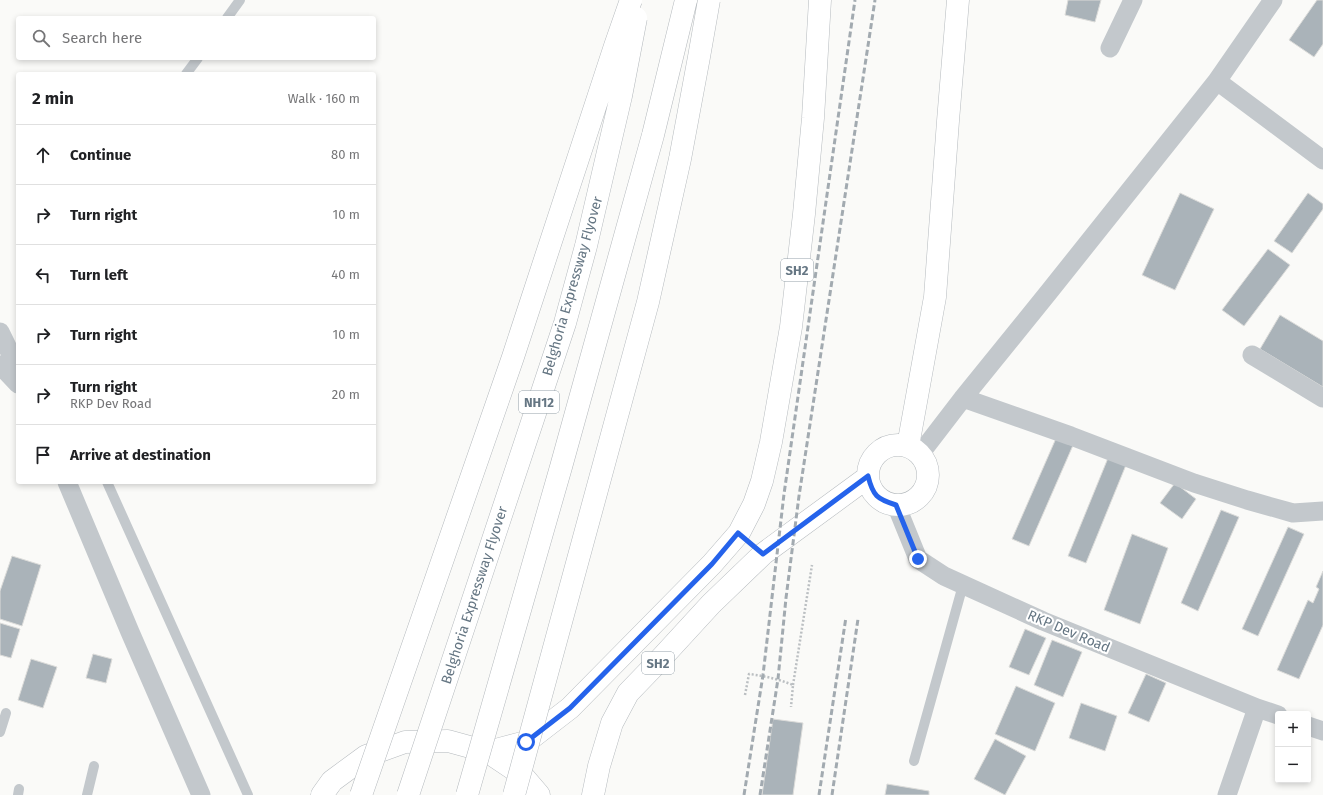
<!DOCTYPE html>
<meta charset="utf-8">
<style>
:root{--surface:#fff;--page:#f6f6f6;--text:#202124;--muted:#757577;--line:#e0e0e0}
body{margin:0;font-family:"Fira Sans",sans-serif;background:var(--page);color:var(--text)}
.controls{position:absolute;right:12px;bottom:12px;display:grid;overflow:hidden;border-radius:4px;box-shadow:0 2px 6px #0003}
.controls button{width:36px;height:36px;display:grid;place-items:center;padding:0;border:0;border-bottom:1px solid var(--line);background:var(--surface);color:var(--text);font:20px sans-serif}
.stop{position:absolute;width:12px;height:12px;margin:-9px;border:3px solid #2563eb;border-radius:50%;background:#fff}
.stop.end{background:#2563eb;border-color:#fff;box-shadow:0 1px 4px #0008}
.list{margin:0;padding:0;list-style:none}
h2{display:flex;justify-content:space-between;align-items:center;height:52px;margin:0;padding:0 16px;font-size:17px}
h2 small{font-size:13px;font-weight:400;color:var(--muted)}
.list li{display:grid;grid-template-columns:26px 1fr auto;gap:12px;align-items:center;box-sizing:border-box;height:60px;padding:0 16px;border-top:1px solid var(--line)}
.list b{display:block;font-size:15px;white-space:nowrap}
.list p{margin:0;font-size:13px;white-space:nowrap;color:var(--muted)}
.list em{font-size:13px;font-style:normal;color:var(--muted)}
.icon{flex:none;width:22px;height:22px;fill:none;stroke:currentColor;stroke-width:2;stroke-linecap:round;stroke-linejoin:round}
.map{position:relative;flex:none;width:1323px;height:795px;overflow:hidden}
.search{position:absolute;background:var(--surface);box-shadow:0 2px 6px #0003;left:16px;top:16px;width:360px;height:44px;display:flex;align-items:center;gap:10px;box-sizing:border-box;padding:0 14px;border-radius:4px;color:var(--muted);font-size:15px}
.panel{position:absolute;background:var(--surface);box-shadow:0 2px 6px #0003;left:16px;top:72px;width:360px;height:412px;border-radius:4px}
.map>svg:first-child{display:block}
</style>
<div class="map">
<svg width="1323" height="795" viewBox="0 0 1323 795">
<rect width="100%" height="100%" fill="#fafaf8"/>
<path fill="#aab3b9" stroke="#dcdcda" d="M 1068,0 L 1101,0 L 1095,22 L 1065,15 Z
M 1317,0 L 1323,0 L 1323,44 L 1314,57 L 1289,40 Z
M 1180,193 L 1214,209 L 1175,290 L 1142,275 Z
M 1308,193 L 1323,204 L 1323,209 L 1292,253 L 1274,241 Z
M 1268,249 L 1290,265 L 1244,326 L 1222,310 Z
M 1280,315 L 1323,341 L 1323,387 L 1260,349 Z
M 1057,436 L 1074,443 L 1029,546 L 1012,539 Z
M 1108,458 L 1126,465 L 1086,563 L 1068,556 Z
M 1175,483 L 1196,499 L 1182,519 L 1160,503 Z
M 1221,510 L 1239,517 L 1198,611 L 1181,603 Z
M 1288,527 L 1304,534 L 1258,636 L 1242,629 Z
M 1132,534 L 1168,548 L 1140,624 L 1104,610 Z
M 12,556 L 41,565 L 22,626 L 0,619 L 0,591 Z
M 1323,571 L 1323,625 L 1299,679 L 1277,670 L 1308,600 L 1313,603 L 1319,589 L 1316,587 Z
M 0,623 L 20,629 L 11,658 L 0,655 Z
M 1025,629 L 1046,638 L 1029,675 L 1009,667 Z
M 1052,640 L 1082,652 L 1063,697 L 1034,685 Z
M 93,654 L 112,659 L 106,683 L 86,678 Z
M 31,659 L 57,667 L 43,708 L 18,700 Z
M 1146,674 L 1166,683 L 1149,722 L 1128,713 Z
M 1016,686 L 1055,703 L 1035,751 L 995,734 Z
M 1081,703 L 1117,716 L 1105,751 L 1069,738 Z
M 773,719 L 803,723 L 793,795 L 762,795 Z
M 995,739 L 1026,756 L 1005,795 L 974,779 Z
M 887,784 L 929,791 L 929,795 L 885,795 Z"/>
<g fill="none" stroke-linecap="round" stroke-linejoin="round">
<g stroke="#b5babe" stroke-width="23">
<path id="primary" d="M868 475a30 30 0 1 1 60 0a30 30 0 1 1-60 0Z
M 908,446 L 935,297 L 948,121 L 958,0
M 488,752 L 526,742 L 570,708 L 712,564 L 739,533 L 754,504 L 762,481 L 771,442 L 791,327 L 804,214 L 813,118 L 820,0
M 322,795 L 332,781 L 366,756 L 405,742 L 448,741 L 488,752 L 521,774 L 539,795
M 593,795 L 599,766 L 612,723 L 628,693 L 655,665 L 711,604 L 763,554 L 868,477"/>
</g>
<path stroke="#bbbfc2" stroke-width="2.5" stroke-dasharray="2 2" stroke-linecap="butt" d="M 793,685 L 812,565
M 745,695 L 749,674 C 765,676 778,679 793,685 L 791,707"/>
<path stroke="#c3c8cc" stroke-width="10" d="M 227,18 L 240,0
M 186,74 L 198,58
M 107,482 L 248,795
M 0,732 L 6,713
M 914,761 L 963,585
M 18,795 L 19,789
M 87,795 L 94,766"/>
<path stroke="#c3c8cc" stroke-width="19" d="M 1110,48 L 1133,0
M 1217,81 L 1323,160
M 0,332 L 18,369
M 1252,355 L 1323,398
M 0,365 L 18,384
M 963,398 L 1071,436 L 1194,483 L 1247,500 L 1293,513 L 1323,511
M 920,454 L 963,398 L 1048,293 L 1217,81 L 1273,0
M 67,482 L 130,632 L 201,795
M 896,505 L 918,559 L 944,576 L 1043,621 L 1257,708 L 1278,715
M 1308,726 L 1323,731
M 1227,795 L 1257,708"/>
<use href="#primary" stroke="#fff" stroke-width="22"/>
<path stroke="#a2aab0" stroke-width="3" stroke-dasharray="6 3" stroke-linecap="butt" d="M 744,795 L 763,675 L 784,494 L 855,0
M 760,795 L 778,679 L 786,598 L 799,496 L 875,0
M 819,795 L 846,617
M 832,795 L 858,619"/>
<g stroke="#b4b9bd" stroke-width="23" stroke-linecap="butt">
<path id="motorway-bridge" d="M 361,795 L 513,357 L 615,46 L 631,0
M 408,795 L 565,323 L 586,246 L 621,96 L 636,18
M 467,795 L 561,467 L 653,135 L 686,0
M 514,795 L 648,302 L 680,159 L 699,57 L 709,0"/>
</g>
<use href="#motorway-bridge" stroke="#fff" stroke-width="22"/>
</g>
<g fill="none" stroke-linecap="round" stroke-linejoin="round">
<path stroke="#2563eb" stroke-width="5" d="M 526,742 L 570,708 L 712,564 L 738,533 L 763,554 L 868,476 C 873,496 877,499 896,505 L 918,559"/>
</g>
<g text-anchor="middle" stroke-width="4" stroke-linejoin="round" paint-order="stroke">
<g fill="#fff" stroke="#939fa8" stroke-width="1">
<rect x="781" y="259" width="32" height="22" rx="3"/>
<rect x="519" y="391" width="40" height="22" rx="3"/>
<rect x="642" y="652" width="32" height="22" rx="3"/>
</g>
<g font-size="13" font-weight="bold" fill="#657683">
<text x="797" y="275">SH2</text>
<text x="539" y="407">NH12</text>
<text x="658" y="668">SH2</text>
</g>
<g font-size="14" fill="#657683" stroke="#fff">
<text transform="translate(572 286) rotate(-74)" y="5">Belghoria Expressway Flyover</text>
<text transform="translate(474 595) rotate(-72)" y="5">Belghoria Expressway Flyover</text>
<text transform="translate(1069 631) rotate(23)" y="5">RKP Dev Road</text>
</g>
</g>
</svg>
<div class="controls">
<button>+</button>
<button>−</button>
</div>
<div class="stop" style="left:526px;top:742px"></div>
<div class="stop end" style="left:918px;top:559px"></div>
<div class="search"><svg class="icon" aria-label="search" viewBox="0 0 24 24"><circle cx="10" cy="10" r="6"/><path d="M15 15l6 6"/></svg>Search here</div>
<section class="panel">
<h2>2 min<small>Walk · 160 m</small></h2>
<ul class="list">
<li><svg class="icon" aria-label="ahead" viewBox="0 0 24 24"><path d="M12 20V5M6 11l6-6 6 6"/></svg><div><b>Continue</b></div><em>80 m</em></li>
<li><svg class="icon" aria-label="right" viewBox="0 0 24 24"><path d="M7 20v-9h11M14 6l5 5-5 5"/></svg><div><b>Turn right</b></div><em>10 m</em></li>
<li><svg class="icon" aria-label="left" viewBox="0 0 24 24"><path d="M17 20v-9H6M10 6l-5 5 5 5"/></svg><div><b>Turn left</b></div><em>40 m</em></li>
<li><svg class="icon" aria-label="right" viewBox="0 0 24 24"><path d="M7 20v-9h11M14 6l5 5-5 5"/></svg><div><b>Turn right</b></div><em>10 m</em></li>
<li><svg class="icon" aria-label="right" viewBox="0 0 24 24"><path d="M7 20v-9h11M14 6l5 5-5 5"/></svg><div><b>Turn right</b><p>RKP Dev Road</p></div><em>20 m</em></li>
<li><svg class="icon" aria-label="arrive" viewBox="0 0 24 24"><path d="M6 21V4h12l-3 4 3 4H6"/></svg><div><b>Arrive at destination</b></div></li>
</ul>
</section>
</div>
